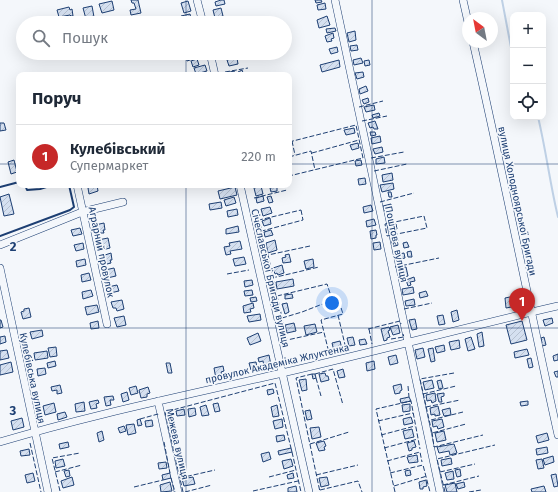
<!DOCTYPE html>
<html lang="uk">
<meta charset="utf-8">
<style>
:root{--surface:#fff;--page:#f6f6f7;--text:#1f2937;--muted:#747a83;--line:#e0e1e3;--accent:#c62828}
body{margin:0;font-family:"Fira Sans",sans-serif;background:var(--page);color:var(--text)}
.controls{position:absolute;right:12px;top:12px;display:grid;overflow:hidden;border-radius:8px;box-shadow:0 4px 16px #0002}
.controls button{width:36px;height:36px;display:grid;place-items:center;padding:0;border:0;border-bottom:1px solid var(--line);background:var(--surface);color:var(--text);font:20px sans-serif}
.compass{position:absolute;left:462px;top:12px;width:36px;height:36px;border-radius:50%;background:var(--surface);box-shadow:0 4px 16px #0002;rotate:328deg}
.you{position:absolute;left:332px;top:303px;width:14px;height:14px;margin:-10px;border:3px solid #fff;border-radius:50%;background:#1a73e8;box-shadow:0 0 0 6px #1a73e833}
.badge{display:grid;place-items:center;width:26px;height:26px;border-radius:50%;background:var(--accent);color:#fff;font-size:13px;font-weight:700}
.pin{position:absolute;translate:-50% -33px;filter:drop-shadow(0 1px 2px #0008)}
.pin::after{content:'';position:absolute;top:21px;width:14px;height:12px;background:inherit;clip-path:polygon(0 0,100% 0,50% 100%)}
.list{margin:0;padding:0;list-style:none}
h2{display:flex;justify-content:space-between;align-items:center;height:52px;margin:0;padding:0 16px;font-size:17px}
h2 small{font-size:13px;font-weight:400;color:var(--muted)}
.list li{display:grid;grid-template-columns:26px 1fr auto;gap:12px;align-items:center;box-sizing:border-box;height:64px;padding:0 16px;border-top:1px solid var(--line)}
.list b{display:block;font-size:15px;white-space:nowrap}
.list p{margin:0;font-size:13px;white-space:nowrap;color:var(--muted)}
.list em{font-size:13px;font-style:normal;color:var(--muted)}
.icon{flex:none;width:22px;height:22px;fill:none;stroke:currentColor;stroke-width:2;stroke-linecap:round;stroke-linejoin:round}
.map{position:relative;flex:none;width:558px;height:492px;overflow:hidden}
.search{position:absolute;background:var(--surface);box-shadow:0 4px 16px #0002;left:16px;top:16px;width:276px;height:44px;display:flex;align-items:center;gap:10px;box-sizing:border-box;padding:0 14px;border-radius:22px;color:var(--muted);font-size:15px}
.panel{position:absolute;background:var(--surface);box-shadow:0 4px 16px #0002;left:16px;top:72px;width:276px;height:116px;border-radius:8px}
.map>svg:first-child{display:block}
</style>
<div class="map">
<svg width="558" height="492" viewBox="0 0 558 492">
<defs>
<pattern id="building-hatch" width="6" height="6" patternUnits="userSpaceOnUse"><rect width="6" height="6" fill="#d5e0f0"/><path d="M-1 1l2-2M0 6l6-6M5 7l2-2" fill="none" stroke="#b6c1d1"/></pattern>
</defs>
<rect width="100%" height="100%" fill="#f4f7fb"/>
<g fill="none" stroke-linecap="round" stroke-linejoin="round">
<path stroke="#bed0e5" stroke-width="2" d="M 502,0 L 513,58
M 538,117 C 546,150 550,184 558,217"/>
</g>
<path fill="url(#building-hatch)" stroke="#1d3f73" d="M 131,0 L 138,0 L 141,13 L 131,15 L 130,10 L 136,9 L 134,3 L 132,3 Z
M 221,0 L 224,0 L 225,4 L 216,6 L 215,2 Z
M 315,0 L 321,0 L 322,2 L 316,3 Z
M 112,1 L 114,10 L 102,13 L 99,4 Z
M 188,1 L 191,11 L 184,13 L 181,3 Z
M 325,3 L 326,9 L 318,10 L 317,5 Z
M 92,6 L 94,17 L 86,19 L 83,8 Z
M 69,7 L 70,10 L 72,9 L 73,16 L 71,16 L 70,15 L 59,17 L 57,10 Z
M 221,8 L 223,16 L 215,18 L 213,10 Z
M 190,14 L 191,19 L 182,21 L 181,16 Z
M 327,16 L 330,25 L 319,28 L 317,20 Z
M 225,19 L 226,23 L 220,23 L 219,21 Z
M 335,28 L 336,31 L 327,33 L 326,29 Z
M 355,31 L 356,40 L 349,42 L 347,33 Z
M 333,33 L 334,38 L 331,39 L 332,41 L 327,42 L 325,36 Z
M 357,45 L 358,50 L 351,51 L 350,46 Z
M 337,47 L 338,52 L 331,54 L 329,49 Z
M 191,53 L 193,59 L 187,61 L 186,54 Z
M 228,53 L 229,58 L 223,58 L 222,54 Z
M 237,58 L 238,64 L 229,66 L 227,60 Z
M 361,58 L 363,63 L 354,65 L 353,60 Z
M 197,59 L 199,65 L 193,67 L 191,61 Z
M 339,60 L 340,67 L 322,72 L 320,65 Z
M 369,60 L 370,65 L 365,66 L 364,61 Z
M 205,65 L 207,71 L 196,74 L 194,68 Z
M 242,70 L 244,75 L 239,75 L 238,72 Z
M 234,71 L 235,75 L 227,75 L 226,73 Z
M 363,72 L 364,77 L 357,79 L 355,73 Z
M 366,86 L 368,91 L 360,94 L 359,89 Z
M 368,98 L 369,102 L 364,104 L 362,100 Z
M 374,105 L 375,110 L 366,112 L 364,107 Z
M 379,113 L 380,116 L 373,118 L 372,115 Z
M 375,121 L 378,129 L 374,129 L 373,127 L 370,128 L 368,123 Z
M 0,123 L 4,123 L 6,130 L 0,131 Z
M 354,128 L 355,133 L 346,135 L 344,130 Z
M 370,132 L 375,132 L 376,135 L 371,136 Z
M 380,136 L 381,142 L 372,144 L 371,138 Z
M 358,143 L 359,148 L 352,150 L 350,145 Z
M 382,147 L 383,152 L 375,154 L 373,149 Z
M 384,157 L 385,163 L 376,164 L 376,159 Z
M 14,160 L 17,172 L 11,174 L 8,162 Z
M 361,160 L 362,165 L 356,166 L 355,161 Z
M 392,173 L 393,180 L 383,182 L 382,175 Z
M 365,178 L 366,184 L 359,185 L 358,179 Z
M 393,183 L 394,189 L 382,192 L 380,185 Z
M 89,185 L 97,185 L 98,191 L 89,194 L 88,188 L 90,187 Z
M 261,186 L 263,194 L 256,196 L 254,188 Z
M 235,187 L 237,195 L 220,199 L 218,191 Z
M 277,187 L 277,191 L 271,192 L 270,188 Z
M 388,192 L 391,192 L 392,197 L 389,197 Z
M 9,194 L 14,214 L 4,216 L 0,197 Z
M 263,196 L 264,201 L 257,203 L 256,198 Z
M 271,196 L 273,202 L 269,203 L 267,197 Z
M 234,197 L 236,203 L 226,206 L 224,200 Z
M 221,202 L 222,208 L 210,210 L 209,204 Z
M 391,204 L 392,210 L 384,211 L 383,206 Z
M 371,205 L 373,211 L 364,213 L 363,207 Z
M 270,207 L 272,213 L 263,216 L 261,209 Z
M 237,209 L 238,215 L 228,217 L 227,211 Z
M 270,218 L 271,224 L 264,226 L 262,221 Z
M 374,219 L 376,225 L 367,227 L 366,221 Z
M 104,223 L 105,230 L 103,230 L 104,233 L 100,233 L 99,231 L 97,231 L 95,225 Z
M 396,224 L 397,229 L 389,231 L 387,226 Z
M 238,226 L 239,232 L 226,234 L 226,229 Z
M 80,228 L 82,234 L 73,236 L 71,230 Z
M 271,230 L 273,235 L 265,237 L 264,232 Z
M 376,230 L 377,235 L 376,235 L 376,238 L 371,239 L 370,231 Z
M 397,237 L 398,241 L 396,242 L 396,245 L 392,246 L 391,238 Z
M 108,238 L 110,248 L 102,250 L 98,240 Z
M 275,240 L 277,250 L 268,253 L 266,243 Z
M 240,241 L 242,249 L 230,251 L 231,254 L 226,255 L 224,247 L 230,246 L 229,243 Z
M 380,242 L 381,249 L 374,250 L 373,243 Z
M 407,242 L 409,247 L 404,248 L 403,243 Z
M 83,243 L 84,249 L 76,251 L 74,245 Z
M 411,251 L 412,257 L 408,257 L 407,252 Z
M 111,253 L 112,260 L 110,260 L 111,263 L 107,264 L 106,261 L 104,262 L 102,256 Z
M 404,253 L 405,258 L 395,260 L 394,255 Z
M 289,254 L 291,262 L 283,263 L 282,258 L 286,257 L 285,255 Z
M 244,257 L 246,264 L 235,266 L 233,259 Z
M 85,259 L 86,265 L 77,267 L 76,261 Z
M 313,259 L 314,267 L 306,269 L 304,261 Z
M 282,265 L 284,273 L 278,275 L 277,273 L 275,274 L 273,268 Z
M 406,267 L 408,276 L 404,277 L 404,273 L 399,274 L 398,268 Z
M 114,268 L 116,276 L 107,278 L 105,270 Z
M 89,273 L 91,280 L 82,282 L 81,275 Z
M 414,277 L 415,281 L 410,282 L 411,285 L 408,286 L 406,280 Z
M 293,279 L 294,286 L 277,289 L 276,282 Z
M 252,280 L 253,285 L 245,287 L 244,281 Z
M 117,285 L 119,291 L 110,293 L 108,287 Z
M 413,287 L 414,293 L 403,295 L 402,289 Z
M 91,290 L 93,296 L 83,299 L 82,292 Z
M 252,290 L 253,295 L 245,296 L 244,291 Z
M 426,291 L 428,296 L 420,298 L 419,293 Z
M 292,294 L 293,298 L 285,299 L 285,295 Z
M 515,296 L 517,306 L 506,308 L 505,298 Z
M 256,297 L 257,301 L 251,302 L 250,298 Z
M 414,299 L 415,305 L 406,306 L 405,301 Z
M 524,299 L 525,304 L 522,305 L 520,300 Z
M 122,300 L 124,309 L 117,311 L 116,308 L 113,308 L 111,302 Z
M 253,303 L 254,308 L 250,309 L 251,312 L 244,313 L 243,306 Z
M 287,303 L 289,312 L 285,314 L 282,304 Z
M 97,305 L 99,312 L 87,315 L 85,307 Z
M 29,308 L 31,317 L 23,319 L 21,312 L 24,311 L 24,309 Z
M 457,310 L 459,320 L 453,322 L 451,312 Z
M 260,314 L 261,320 L 249,322 L 247,316 Z
M 443,315 L 445,324 L 439,325 L 437,316 Z
M 124,316 L 126,325 L 117,327 L 114,318 Z
M 552,318 L 553,323 L 545,326 L 543,320 Z
M 415,319 L 417,329 L 412,330 L 409,320 Z
M 0,320 L 1,320 L 3,327 L 0,328 Z
M 98,321 L 99,328 L 91,329 L 90,323 Z
M 522,321 L 527,340 L 511,344 L 506,325 Z
M 294,323 L 296,331 L 287,333 L 285,325 Z
M 315,324 L 317,332 L 306,335 L 304,326 Z
M 398,325 L 400,333 L 393,335 L 390,327 Z
M 389,327 L 390,330 L 388,331 L 390,337 L 387,338 L 387,340 L 384,341 L 381,329 Z
M 42,330 L 43,336 L 32,339 L 30,332 Z
M 482,332 L 484,346 L 479,347 L 477,334 Z
M 258,333 L 261,341 L 250,345 L 247,338 Z
M 5,336 L 6,342 L 0,344 L 0,337 Z
M 353,337 L 355,345 L 349,346 L 347,338 Z
M 471,337 L 475,349 L 468,351 L 465,339 Z
M 544,337 L 546,345 L 542,346 L 541,344 L 542,343 L 541,338 Z
M 365,339 L 367,344 L 360,345 L 359,340 Z
M 459,340 L 460,348 L 451,350 L 449,342 Z
M 340,341 L 342,349 L 334,351 L 332,343 Z
M 444,345 L 445,351 L 437,353 L 435,347 Z
M 56,347 L 57,356 L 50,357 L 48,348 Z
M 423,348 L 425,357 L 417,359 L 415,350 Z
M 433,348 L 435,361 L 431,362 L 428,349 Z
M 527,349 L 529,355 L 515,358 L 514,352 Z
M 7,350 L 9,358 L 0,360 L 0,351 Z
M 47,351 L 48,358 L 35,360 L 34,353 Z
M 558,354 L 558,360 L 554,361 L 553,356 Z
M 269,355 L 271,365 L 264,366 L 263,361 L 259,362 L 258,358 Z
M 396,355 L 398,363 L 390,365 L 388,357 Z
M 531,358 L 533,367 L 529,368 L 527,359 Z
M 55,361 L 56,366 L 48,368 L 47,363 Z
M 374,361 L 375,369 L 367,371 L 366,363 Z
M 11,362 L 13,372 L 0,375 L 0,365 Z
M 256,362 L 257,368 L 251,370 L 249,363 Z
M 166,363 L 170,363 L 172,373 L 168,373 Z
M 223,366 L 224,371 L 221,372 L 223,377 L 216,379 L 214,368 Z
M 45,368 L 46,374 L 38,376 L 37,369 Z
M 343,369 L 345,377 L 339,378 L 337,371 Z
M 558,371 L 558,377 L 556,377 L 554,372 Z
M 325,373 L 326,376 L 328,376 L 329,380 L 321,382 L 319,374 Z
M 312,374 L 315,374 L 316,378 L 313,379 Z
M 306,379 L 307,390 L 302,391 L 299,380 Z
M 432,380 L 434,388 L 425,390 L 423,382 Z
M 441,380 L 443,388 L 439,389 L 437,381 Z
M 401,384 L 402,390 L 400,391 L 400,393 L 395,394 L 393,386 Z
M 60,385 L 62,393 L 57,394 L 57,390 L 52,391 L 51,387 Z
M 136,386 L 138,393 L 131,395 L 129,388 Z
M 148,387 L 150,393 L 147,394 L 147,397 L 141,398 L 139,390 Z
M 273,389 L 274,393 L 268,395 L 267,390 Z
M 127,392 L 129,400 L 123,402 L 121,394 Z
M 435,393 L 436,401 L 432,403 L 431,400 L 427,401 L 426,395 Z
M 444,393 L 444,396 L 441,397 L 442,402 L 439,402 L 437,394 Z
M 113,396 L 114,400 L 110,400 L 111,405 L 106,406 L 104,397 Z
M 409,397 L 411,401 L 401,403 L 400,399 Z
M 98,400 L 99,403 L 96,404 L 97,408 L 91,409 L 89,402 Z
M 528,401 L 528,405 L 521,406 L 520,402 Z
M 84,402 L 85,411 L 76,412 L 75,404 Z
M 54,403 L 56,412 L 45,415 L 43,406 Z
M 218,403 L 220,411 L 215,412 L 213,404 Z
M 410,404 L 410,411 L 403,412 L 402,405 Z
M 206,405 L 209,415 L 202,416 L 200,407 Z
M 277,405 L 279,416 L 273,417 L 271,407 Z
M 438,406 L 440,415 L 435,416 L 435,414 L 431,415 L 430,408 Z
M 195,408 L 196,415 L 189,417 L 188,409 Z
M 450,408 L 451,415 L 444,416 L 442,410 Z
M 184,409 L 185,415 L 177,416 L 176,411 Z
M 310,410 L 312,419 L 307,420 L 305,411 Z
M 65,412 L 67,417 L 58,420 L 57,414 Z
M 411,417 L 413,423 L 404,425 L 403,419 Z
M 22,418 L 24,427 L 13,430 L 11,421 Z
M 140,419 L 142,425 L 138,426 L 137,420 Z
M 282,419 L 283,427 L 275,429 L 273,421 Z
M 442,419 L 444,427 L 438,429 L 437,426 L 433,427 L 432,421 Z
M 152,420 L 153,426 L 146,427 L 145,421 Z
M 134,424 L 136,433 L 128,435 L 126,425 Z
M 124,426 L 126,431 L 120,433 L 118,428 Z
M 319,427 L 321,437 L 312,439 L 310,428 Z
M 412,429 L 414,437 L 405,439 L 403,431 Z
M 102,431 L 104,440 L 99,442 L 97,433 Z
M 444,431 L 446,440 L 437,442 L 435,433 Z
M 547,433 L 549,440 L 538,443 L 536,436 Z
M 284,435 L 285,440 L 277,442 L 276,436 Z
M 324,441 L 326,446 L 324,447 L 325,450 L 319,451 L 316,443 Z
M 414,441 L 416,447 L 412,448 L 412,450 L 409,451 L 407,443 Z
M 68,442 L 69,447 L 60,449 L 59,444 Z
M 454,444 L 457,453 L 450,455 L 449,451 L 439,453 L 437,447 Z
M 547,447 L 548,453 L 537,455 L 536,449 Z
M 291,448 L 292,452 L 279,455 L 278,451 Z
M 29,449 L 30,455 L 21,456 L 20,451 Z
M 269,452 L 271,459 L 263,462 L 261,454 Z
M 417,455 L 418,462 L 409,463 L 407,457 Z
M 553,456 L 554,462 L 545,465 L 543,459 Z
M 451,458 L 452,464 L 442,466 L 441,460 Z
M 63,459 L 65,466 L 56,468 L 55,461 Z
M 291,459 L 293,466 L 284,469 L 282,461 Z
M 542,459 L 544,468 L 538,469 L 536,460 Z
M 166,462 L 167,468 L 159,469 L 158,463 Z
M 460,469 L 461,476 L 457,477 L 455,470 Z
M 69,470 L 70,476 L 66,477 L 64,471 Z
M 410,470 L 411,475 L 406,476 L 405,471 Z
M 453,471 L 454,479 L 447,480 L 445,473 Z
M 33,473 L 35,481 L 27,483 L 25,475 Z
M 170,473 L 171,478 L 163,480 L 162,475 Z
M 293,473 L 294,478 L 288,479 L 287,475 Z
M 556,474 L 558,486 L 554,487 L 551,475 Z
M 72,477 L 74,485 L 63,488 L 61,481 Z
M 193,477 L 195,484 L 184,486 L 182,479 Z
M 327,477 L 329,485 L 321,487 L 319,478 Z
M 426,480 L 427,486 L 423,487 L 423,489 L 420,489 L 419,482 Z
M 170,482 L 172,491 L 161,492 L 160,485 Z
M 464,482 L 465,487 L 458,489 L 456,484 Z
M 455,483 L 457,492 L 447,492 L 445,485 Z
M 296,486 L 297,492 L 288,492 L 288,488 Z
M 544,486 L 546,492 L 532,492 L 531,489 Z"/>
<g fill="none" stroke-linecap="round" stroke-linejoin="round">
<g stroke="#1d3f73" stroke-width="8">
<path id="minor" d="M 197,0 L 203,23
M 335,0 L 440,492
M 463,0 L 468,22
M 473,42 C 503,173 529,304 558,435
M 210,53 L 215,75
M 77,185 L 107,324
M 240,185 L 309,492
M 0,245 L 82,212 L 123,202
M 0,268 L 48,492
M 158,401 L 178,492
M 0,442 C 93,414 188,395 282,373 C 374,352 466,327 558,306"/>
</g>
<use href="#minor" stroke="#f4f7fb" stroke-width="7"/>
<path stroke="#1d3f73" stroke-width="1" stroke-dasharray="5 2" stroke-linecap="butt" d="M 225,72 L 248,68
M 359,107 L 383,101
M 362,121 L 387,116
M 292,141 L 295,155
M 289,142 L 356,125 L 363,158 L 289,176 L 289,178
M 312,153 L 359,140
M 289,157 L 311,151 L 315,170
M 371,158 L 404,152
M 374,171 L 407,164
M 251,186 L 258,185
M 254,198 L 287,190
M 380,202 L 414,193
M 301,210 L 303,220 L 262,231 L 259,220 Z
M 424,216 L 427,228 L 387,236 L 385,224 Z
M 310,246 L 268,255 L 287,340 L 324,332
M 395,267 L 439,258
M 227,274 L 249,270
M 272,278 L 319,267
M 277,296 L 327,284 L 332,299
M 404,309 L 432,303
M 338,315 L 346,349
M 282,318 L 302,312 L 338,298 L 343,314 L 321,320 L 329,353
M 368,329 L 400,321 L 401,324
M 369,329 L 372,344
M 391,339 L 404,337 L 403,334
M 454,373 L 420,379 L 432,433 L 466,424
M 312,374 L 296,378 L 320,492
M 315,374 L 333,369 L 343,405
M 316,378 L 321,396
M 408,386 L 409,397
M 423,394 L 456,386
M 426,407 L 460,400
M 140,419 L 158,414 L 158,416
M 431,420 L 463,412
M 378,421 L 413,413
M 432,432 L 434,447 L 483,435
M 381,435 L 415,426
M 164,442 L 170,473
M 30,443 L 41,492
M 310,444 L 349,432
M 384,448 L 418,439
M 292,452 L 301,492
M 387,461 L 420,452 L 422,462
M 55,472 L 82,465
M 440,472 L 475,464
M 390,473 L 423,465 L 430,492
M 316,475 L 358,465
M 269,477 L 296,470
M 171,478 L 175,492
M 180,478 L 215,470
M 443,485 L 479,476
M 394,486 L 427,476
M 134,487 L 163,480
M 320,490 L 358,481 L 362,492
M 60,491 L 52,458 L 80,453
M 253,491 L 298,481
M 183,492 L 165,412 L 275,383 L 291,448
M 185,492 L 212,485
M 395,492 L 376,409 L 411,401 L 420,449
M 445,492 L 437,459 L 495,445
M 469,492 L 481,490"/>
<path stroke="#1d3f73" stroke-width="2" d="M 25,185 L 27,190 L 40,189 L 53,185
M 0,187 L 19,182
M 0,236 L 70,210 L 74,207 L 69,185"/>
</g>
<path fill="none" stroke="#1d3f73" stroke-width="1" stroke-opacity="0.55" d="M 186,0 L 186,23M 372,0 L 372,492M 186,53 L 186,75M 0,164 L 19,164M 289,164 L 558,164M 186,185 L 186,492M 0,328 L 558,328"/>
<g text-anchor="middle" stroke-width="3" stroke-linejoin="round" paint-order="stroke">
<g font-size="10" fill="#1d3f73" stroke="#f4f7fb">
<text transform="translate(518 201) rotate(78)" y="4">вулиця Холодноярської Бригади</text>
<text transform="translate(397 244) rotate(78)" y="4">Поштова вулиця</text>
<text transform="translate(102 252) rotate(78)" y="4">Аграрний провулок</text>
<text transform="translate(271 278) rotate(77)" y="4">Січеславської Бригади вулиця</text>
<text transform="translate(277 363) rotate(-13)" y="4">провулок Академіка Жлуктенка</text>
<text transform="translate(33 378) rotate(78)" y="4">Кулебівська вулиця</text>
<text transform="translate(178 444) rotate(77)" y="4">Межева вулиця</text>
</g>
</g>
<g font-size="13" text-anchor="middle" font-weight="bold" fill="#1d3f73" stroke="#f4f7fb" stroke-width="3" stroke-linejoin="round" paint-order="stroke">
<text x="13" y="251">2</text>
<text x="13" y="415">3</text>
</g>
</svg>
<div class="controls">
<button>+</button>
<button>−</button>
<button><svg class="icon" aria-label="locate" viewBox="0 0 24 24"><circle cx="12" cy="12" r="6"/><path d="M12 2v4M12 18v4M2 12h4M18 12h4"/></svg></button>
</div>
<svg class="compass" viewBox="-18 -18 36 36"><path d="M0-13l5 13h-10z" fill="#e53935"/><path d="M0 13l5-13h-10z" fill="#747a83"/></svg>
<div class="you"></div>
<div class="pin badge" style="left:522px;top:321px">1</div>
<div class="search"><svg class="icon" aria-label="search" viewBox="0 0 24 24"><circle cx="10" cy="10" r="6"/><path d="M15 15l6 6"/></svg>Пошук</div>
<section class="panel">
<h2>Поруч<small></small></h2>
<ul class="list">
<li><span class="badge">1</span><div><b>Кулебівський</b><p>Супермаркет</p></div><em>220 m</em></li>
</ul>
</section>
</div>
